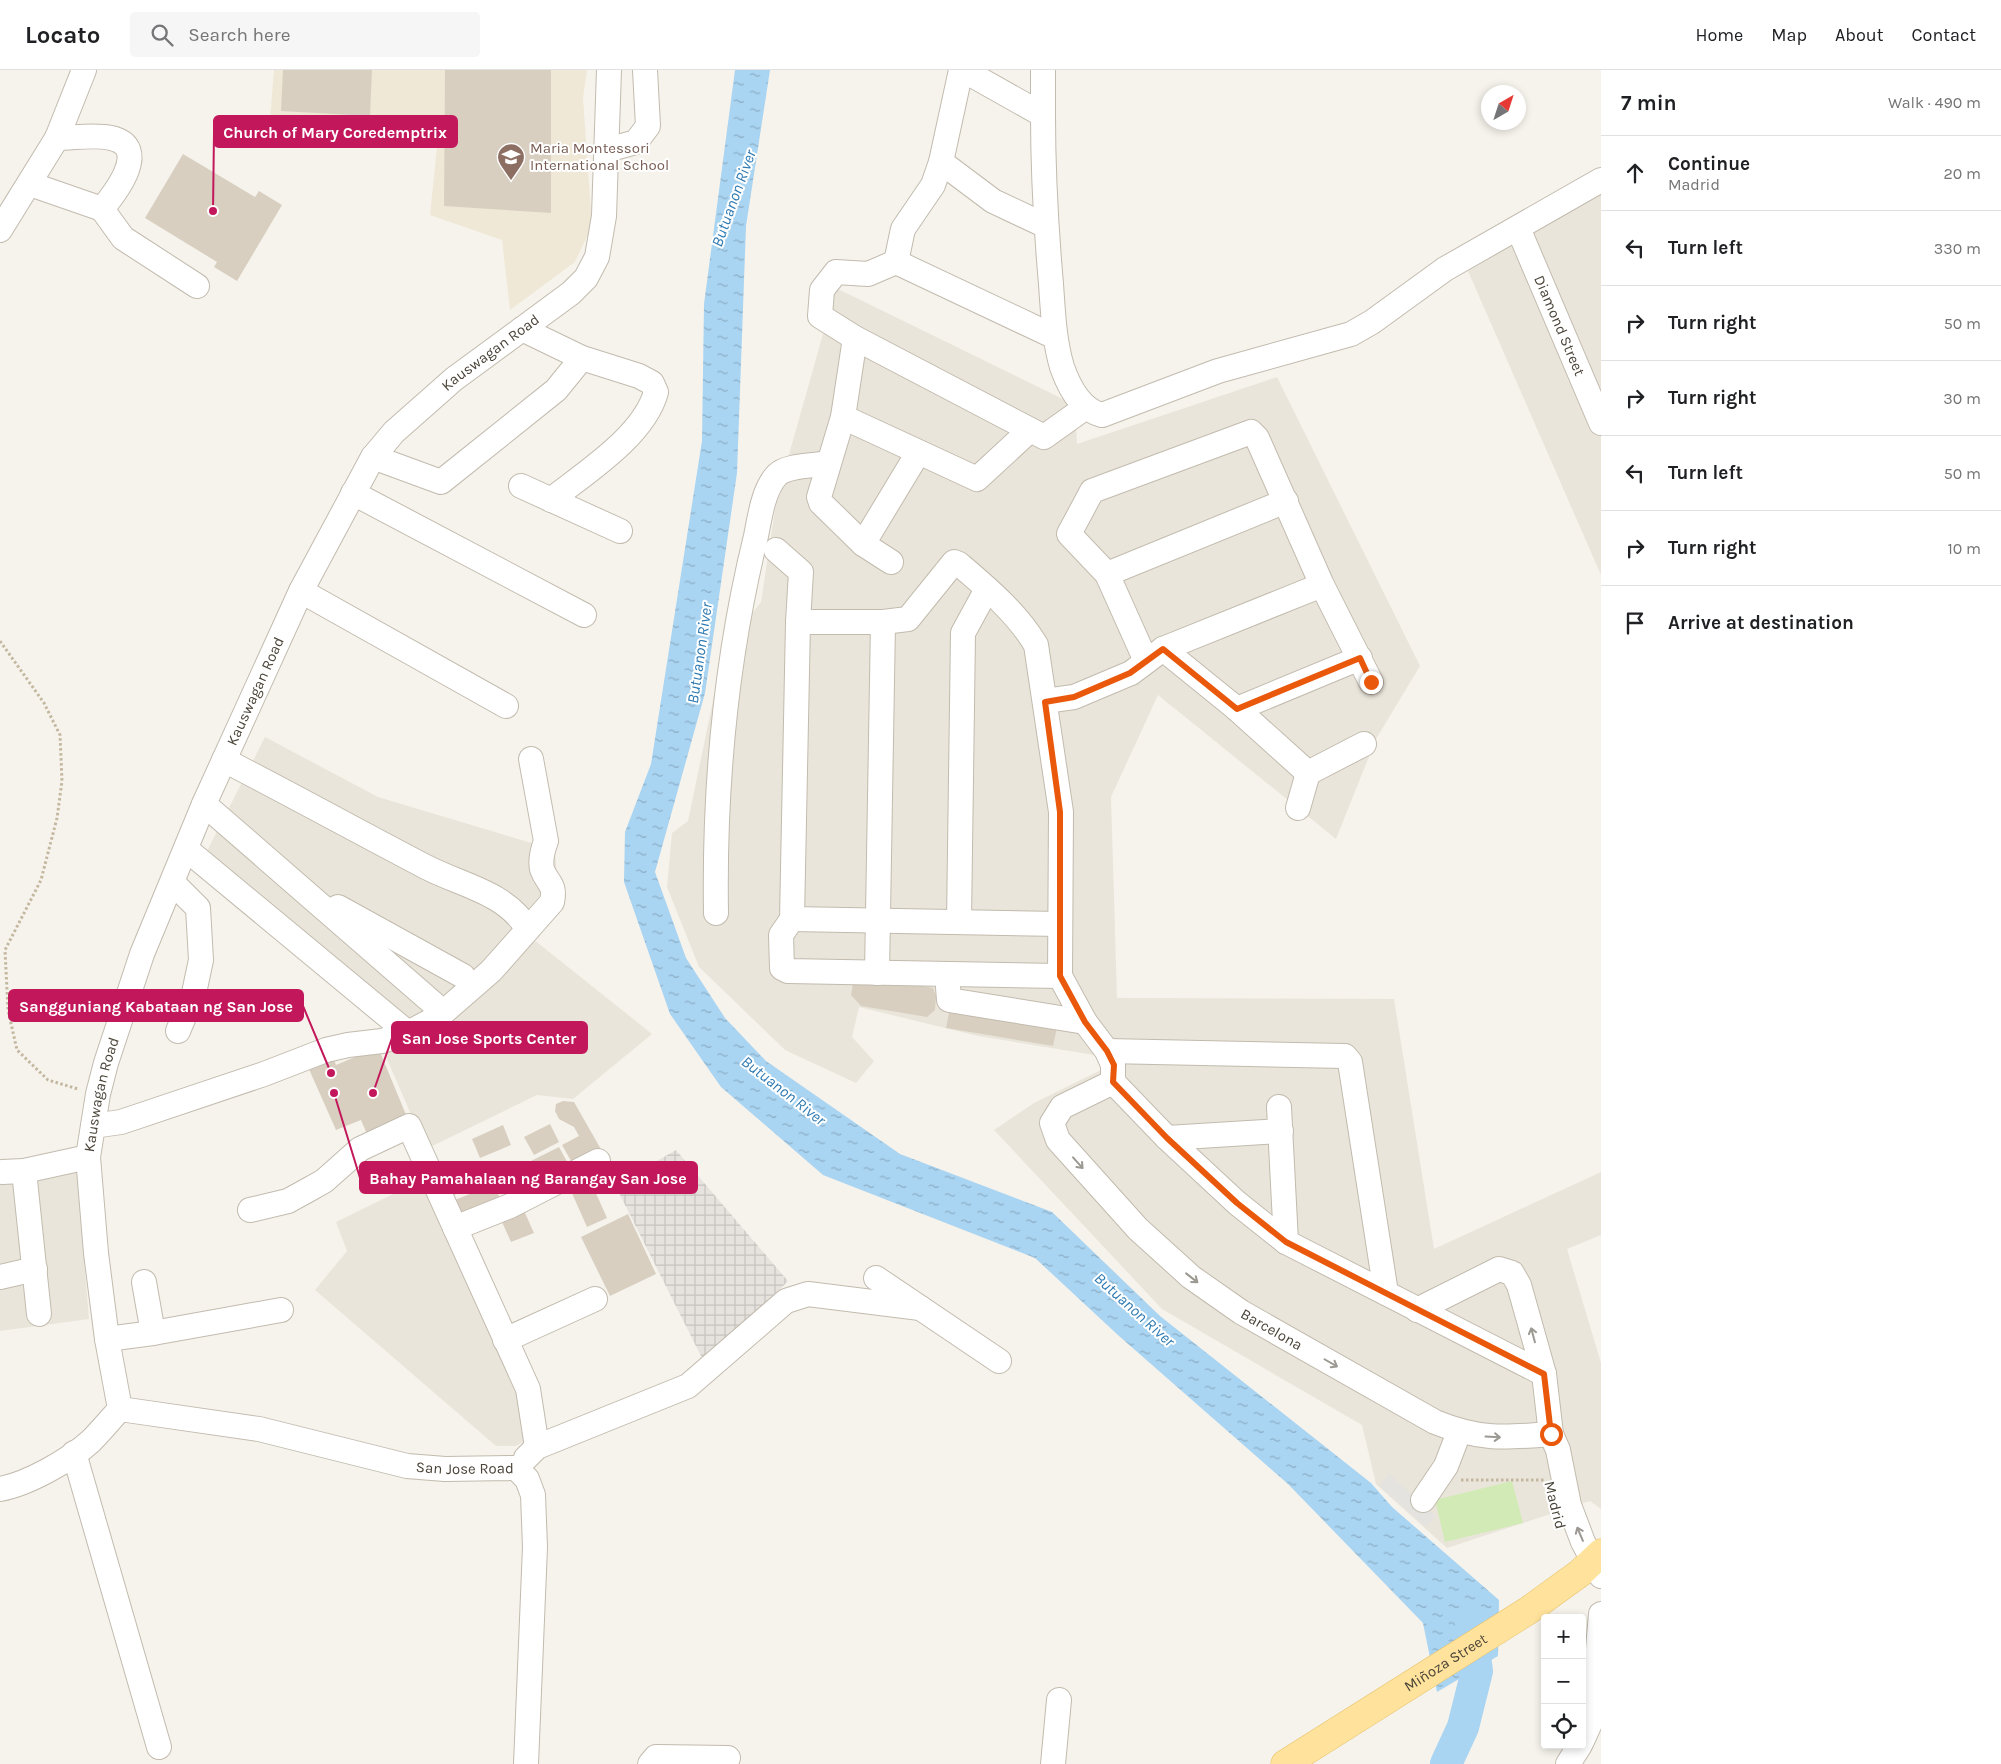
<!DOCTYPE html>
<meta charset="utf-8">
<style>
:root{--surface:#fff;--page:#f6f6f6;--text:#202124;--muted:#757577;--line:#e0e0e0}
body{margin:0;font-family:Karla,sans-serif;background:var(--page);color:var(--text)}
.controls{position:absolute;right:15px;bottom:15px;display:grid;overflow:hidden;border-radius:5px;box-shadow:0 2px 8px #0003}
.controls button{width:45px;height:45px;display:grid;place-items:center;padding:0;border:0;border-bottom:1px solid var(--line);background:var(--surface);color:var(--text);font:25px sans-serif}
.compass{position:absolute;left:1481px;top:15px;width:45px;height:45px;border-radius:50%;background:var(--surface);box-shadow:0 2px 8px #0003;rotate:39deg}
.stop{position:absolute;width:15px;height:15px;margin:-11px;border:4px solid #ea580c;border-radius:50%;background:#fff}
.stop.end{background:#ea580c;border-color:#fff;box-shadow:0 1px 5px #0008}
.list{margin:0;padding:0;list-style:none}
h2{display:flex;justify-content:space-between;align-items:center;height:65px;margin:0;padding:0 20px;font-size:21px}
h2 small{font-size:16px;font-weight:400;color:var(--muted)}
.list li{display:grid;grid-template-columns:32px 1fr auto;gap:15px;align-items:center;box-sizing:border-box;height:75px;padding:0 20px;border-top:1px solid var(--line)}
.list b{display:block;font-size:19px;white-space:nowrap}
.list p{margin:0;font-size:16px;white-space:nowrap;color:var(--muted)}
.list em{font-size:16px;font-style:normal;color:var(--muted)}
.icon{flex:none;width:28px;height:28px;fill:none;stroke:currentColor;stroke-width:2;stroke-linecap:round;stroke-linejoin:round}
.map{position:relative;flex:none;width:1601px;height:1694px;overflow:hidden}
header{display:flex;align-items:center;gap:30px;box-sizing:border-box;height:70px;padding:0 25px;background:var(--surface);border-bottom:1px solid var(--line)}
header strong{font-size:24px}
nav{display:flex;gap:28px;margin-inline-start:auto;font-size:18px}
.search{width:350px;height:45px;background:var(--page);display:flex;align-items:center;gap:12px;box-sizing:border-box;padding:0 18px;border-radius:5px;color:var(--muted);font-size:19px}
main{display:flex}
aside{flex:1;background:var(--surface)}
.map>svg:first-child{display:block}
</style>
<header>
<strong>Locato</strong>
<div class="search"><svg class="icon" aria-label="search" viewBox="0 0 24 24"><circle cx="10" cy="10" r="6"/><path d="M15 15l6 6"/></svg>Search here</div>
<nav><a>Home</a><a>Map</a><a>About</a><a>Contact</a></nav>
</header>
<main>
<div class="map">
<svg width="1601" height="1694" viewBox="0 0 1601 1694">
<defs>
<pattern id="industrial-grid" width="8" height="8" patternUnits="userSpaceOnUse" patternTransform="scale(1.25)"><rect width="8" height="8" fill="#e6e2dd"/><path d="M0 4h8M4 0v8" fill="none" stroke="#c7c3be"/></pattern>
<pattern id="water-ripples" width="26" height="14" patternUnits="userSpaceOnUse" patternTransform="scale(1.25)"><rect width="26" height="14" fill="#a9d4f2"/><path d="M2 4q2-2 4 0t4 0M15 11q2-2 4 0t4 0" fill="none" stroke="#8caec5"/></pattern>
</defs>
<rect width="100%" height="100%" fill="#f6f3ec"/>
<path fill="#eae5da" d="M 1601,121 L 1601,505 L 1468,201 Z
M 836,218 L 1075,335 L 1077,374 L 1277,307 L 1420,596 L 1376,669 L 1336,769 L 1158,625 L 1111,727 L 1117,928 L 1394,929 L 1434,1179 L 1601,1102 L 1601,1165 L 1567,1179 L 1601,1293 L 1601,1439 L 1590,1431 L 1447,1478 L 1376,1414 L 1362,1355 L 1162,1239 L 994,1060 L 1034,1033 L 1105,998 L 1100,986 L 978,966 L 859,937 L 852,967 L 874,991 L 856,1013 L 785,980 L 699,897 L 667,817 L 672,763 L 688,751 L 724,578 L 761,532 L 777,427 Z
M 265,667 L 378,727 L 555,780 L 557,806 L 474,902 L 428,940 L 407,952 L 206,783 Z
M 528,865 L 652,964 L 573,1029 L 537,1025 L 426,1079 L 384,982 L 464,941 Z
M 75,1081 L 89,1249 L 0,1261 L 0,1096 Z
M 424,1109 L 525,1342 L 529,1368 L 516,1376 L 496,1376 L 315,1220 L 347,1181 L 336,1152 Z"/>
<path fill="url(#industrial-grid)" d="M 676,1080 L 788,1211 L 705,1294 L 615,1115 Z"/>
<path fill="#efe8d6" d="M 274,0 L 587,0 L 583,28 L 592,156 L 575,192 L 510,240 L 502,170 L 430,145 L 437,77 L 270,51 Z"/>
<path fill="#d2eab5" d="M 1512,1411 L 1523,1453 L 1445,1472 L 1435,1430 Z"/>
<path fill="#e5e3e0" d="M 1389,1404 L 1436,1446 L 1426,1457 L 1379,1416 Z"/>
<path fill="url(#water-ripples)" d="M 735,0 L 770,0 L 746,156 L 737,403 L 705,623 L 655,802 L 686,888 L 725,948 L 766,991 L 900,1084 L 1052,1142 L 1160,1246 L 1371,1413 L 1392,1437 L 1499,1530 L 1498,1586 L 1437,1622 L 1423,1553 L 1288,1414 L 1119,1266 L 1035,1188 L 823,1105 L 721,1017 L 670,944 L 624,812 L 625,762 L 651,694 L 702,371 L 704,234 Z"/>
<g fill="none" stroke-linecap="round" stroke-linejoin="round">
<path stroke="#a9d4f2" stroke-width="32" d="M 1446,1694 L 1463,1657 L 1477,1601 L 1471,1556"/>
</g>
<path fill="#d8cfc1" d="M 283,0 L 372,0 L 370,46 L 281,41 Z
M 445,0 L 551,0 L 551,143 L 444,136 Z
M 183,84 L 255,127 L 259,121 L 282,135 L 237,211 L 214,197 L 217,192 L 145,148 Z
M 866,905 L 933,918 L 936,926 L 935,940 L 927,947 L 861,936 L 851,925 L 853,913 Z
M 950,938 L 1057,957 L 1053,976 L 946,958 Z
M 378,977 L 409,1052 L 369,1069 L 361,1050 L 336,1060 L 308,997 L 333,986 L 336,995 Z
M 563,1031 L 574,1032 L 602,1081 L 574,1096 L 562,1075 L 579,1066 L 574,1057 L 559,1049 L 555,1041 L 556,1034 Z
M 550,1054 L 559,1072 L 534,1085 L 524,1067 Z
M 503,1055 L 511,1075 L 480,1088 L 472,1069 Z
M 559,1077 L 571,1099 L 526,1122 L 515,1099 Z
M 478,1092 L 483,1104 L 475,1107 L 479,1114 L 454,1125 L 446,1106 Z
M 587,1103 L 607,1148 L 587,1157 L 567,1112 Z
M 494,1114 L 502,1134 L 463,1150 L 455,1130 Z
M 521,1134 L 534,1163 L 511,1172 L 498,1143 Z
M 628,1144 L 656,1204 L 610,1226 L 581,1167 Z"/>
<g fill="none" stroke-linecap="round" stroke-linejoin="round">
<g stroke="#c2bbae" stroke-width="26">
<g id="minor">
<path d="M 963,0 L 1043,45 C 1043,102 1046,157 1051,214 C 1053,242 1054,270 1062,297 C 1069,317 1081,340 1102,345 L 1218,301 L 1351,264 L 1372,252 L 1445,199 L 1601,110"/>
<path d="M 1043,45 L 1043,0"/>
<path d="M 57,68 C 74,68 95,64 111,68 C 151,77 116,122 102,139"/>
<path d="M 607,80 L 636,72 L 648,56 L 645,0"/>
<path d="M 941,92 L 993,131 L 1046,156"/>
<path d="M 30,114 L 102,139 L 123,168 L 197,216"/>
<path id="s1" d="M 1518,158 L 1601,353"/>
<path d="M 0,160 L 57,68 L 84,0"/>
<path d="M 896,192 L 903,159 L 933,115 L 941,92 L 961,0"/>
<path d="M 522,259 L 582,288 L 639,306 L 652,313 L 656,322 C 644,366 586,402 551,430"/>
<path d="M 1055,267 L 896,192 L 868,204 L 836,202 L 822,220 L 820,246 L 855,268 L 1044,367 L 1086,337"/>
<path d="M 855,268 L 843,347 L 819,427 L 821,433 L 863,474 L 891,492"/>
<path d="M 843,347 L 977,409 L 1030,360"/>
<path d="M 373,387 L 441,412 L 556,320 L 582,288"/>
<path d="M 521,416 L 620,461"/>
<path d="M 353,423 L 584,545"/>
<path d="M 863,474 L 918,383"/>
<path d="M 776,480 L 801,502 L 798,552 L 792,849 L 781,865 L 782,898 L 788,901 L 1060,906"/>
<path d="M 1107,504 L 1286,431"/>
<path d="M 301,521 L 506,636"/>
<path d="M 798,552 L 883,552 L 908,549 L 954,492 L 959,494 C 987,518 1017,543 1036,575 L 1061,742 L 1060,906 L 1085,952 L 1107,981 L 1113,995 L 1113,1012 L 1167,1068 L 1237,1133 L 1286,1172 L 1544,1304"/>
<path d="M 1163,579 L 1237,639 L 1308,703"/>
<path d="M 1146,591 L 1107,504 L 1069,464 L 1092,421 L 1251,362 L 1257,368 L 1322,515 L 1371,612"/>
<path d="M 1045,631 L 1074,627 L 1131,603 L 1163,579 L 1322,515"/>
<path d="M 1237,639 L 1360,588"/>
<path d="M 224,690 C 292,725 359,762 426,797 C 463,816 505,822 528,859"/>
<path d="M 204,734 L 434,934"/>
<path d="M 1298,738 L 1308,703 L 1364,674"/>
<path d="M 186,779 L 408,963"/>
<path d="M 173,813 L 198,838 L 201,890 L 194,923 L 178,961"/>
<path d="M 338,837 L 463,906"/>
<path d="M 716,843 C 714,717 726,588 756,466 C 760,447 763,420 777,405 C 787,395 813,396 828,393"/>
<path d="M 792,849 L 1060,854"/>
<path d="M 959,852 L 963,563 L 987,519"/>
<path d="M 877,903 L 883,552"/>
<path d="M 947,904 L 949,930 L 1085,952"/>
<path d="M 1107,981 L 1345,986 L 1350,992 L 1386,1223"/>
<path id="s2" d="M 1113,1012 L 1062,1037 L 1052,1053 L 1058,1070 L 1138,1159 L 1191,1207 L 1241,1242 L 1435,1352 C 1479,1370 1504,1368 1551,1364"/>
<path d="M 1279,1037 L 1286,1172"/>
<path d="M 93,1056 L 121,1052 L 264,1004 L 326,980 L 348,975 L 382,971 L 408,963 L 438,947 L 491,901 L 552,832 C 556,813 547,814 542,799 C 540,790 543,779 546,771 L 531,689"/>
<path d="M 1167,1068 L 1281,1061"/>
<path d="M 24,1101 L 39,1244"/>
<path d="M 2,1102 L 24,1101 L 88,1087"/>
<path d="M 250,1140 L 288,1131 L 308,1120 L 324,1111 L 360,1079 L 409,1056 L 528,1319 L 537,1377"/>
<path d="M 455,1158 L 510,1136 L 598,1091"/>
<path d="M 0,1207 L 35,1199"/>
<path d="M 876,1208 L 999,1291"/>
<path d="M 144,1212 L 153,1263"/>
<path d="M 1417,1240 L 1499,1199 L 1512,1203 L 1519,1215 L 1544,1304 L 1551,1364 L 1558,1380 L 1569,1435 L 1583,1472 L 1601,1506"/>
<path d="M 107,1269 L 153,1263 L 281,1240"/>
<path d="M 505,1270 L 595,1229"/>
<path id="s3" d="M 120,1339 L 107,1269 L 96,1183 L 88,1087 L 98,1024 L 106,993 L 142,884 L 204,734 L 301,521 L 373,387 L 394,362 L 454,309 L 571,223 L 586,208 L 597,187 L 604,146 L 609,0"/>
<path id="s4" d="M 120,1339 L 259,1359 L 407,1396 L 445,1399 L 516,1398 L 527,1409 L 533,1425 L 535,1477 L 526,1694"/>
<path d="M 74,1383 L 159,1677"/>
<path d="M 526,1388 L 537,1377 L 688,1316 L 786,1231 L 808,1224 L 920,1238"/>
<path d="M 0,1419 C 28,1414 70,1390 91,1371 C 101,1361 110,1350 120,1339"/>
<path d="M 1423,1430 L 1446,1396 L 1459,1362"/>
<path d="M 1582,1671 L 1592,1649 L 1601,1544"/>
<path d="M 650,1694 L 656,1687 L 728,1688"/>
<path d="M 1053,1694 L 1059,1630"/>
<path d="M 1568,1694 L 1580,1675"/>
</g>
</g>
<g stroke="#e6c16a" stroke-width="29">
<g id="major">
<path id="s5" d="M 1285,1694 L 1529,1540 L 1580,1503 L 1601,1483"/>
</g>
</g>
<path stroke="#c4b79f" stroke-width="3" stroke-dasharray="2.5 2.5" stroke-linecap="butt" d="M 0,571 L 44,633 L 60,665 L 62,711 L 57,748 L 41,810 L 5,880 L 8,940 L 17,980 L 48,1010 L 78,1019
M 1461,1410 L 1544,1410"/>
<use href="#minor" stroke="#fff" stroke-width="24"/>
<use href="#major" stroke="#ffe39c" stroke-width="28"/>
</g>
<defs><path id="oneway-shaft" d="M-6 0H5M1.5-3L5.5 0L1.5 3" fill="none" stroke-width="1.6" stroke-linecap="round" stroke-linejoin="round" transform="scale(1.25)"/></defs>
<g stroke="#9c9892">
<use href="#oneway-shaft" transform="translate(1078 1093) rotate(48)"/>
<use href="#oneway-shaft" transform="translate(1192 1208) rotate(38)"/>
<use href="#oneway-shaft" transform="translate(1533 1265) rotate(-105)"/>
<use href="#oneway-shaft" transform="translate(1331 1293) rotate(30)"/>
<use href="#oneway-shaft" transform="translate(1493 1367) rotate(3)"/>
<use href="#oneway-shaft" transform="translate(1580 1464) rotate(-113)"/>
</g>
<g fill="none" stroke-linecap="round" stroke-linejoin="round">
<path stroke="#ea580c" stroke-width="6" d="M 1371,612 L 1360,588 L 1237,639 L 1163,579 L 1130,603 L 1074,627 L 1045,632 L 1060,742 L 1060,906 L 1085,952 L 1107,981 L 1114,995 L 1113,1012 L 1167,1068 L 1237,1133 L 1286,1172 L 1544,1304 L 1551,1364"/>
</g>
<defs>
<g id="school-pin" transform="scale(1.4375)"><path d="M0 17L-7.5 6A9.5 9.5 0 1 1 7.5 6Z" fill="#8d6e63" stroke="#fff"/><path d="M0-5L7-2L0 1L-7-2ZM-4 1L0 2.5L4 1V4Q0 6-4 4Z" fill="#fff"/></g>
</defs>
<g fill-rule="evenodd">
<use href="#school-pin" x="511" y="87"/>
</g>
<g text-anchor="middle" stroke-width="4" stroke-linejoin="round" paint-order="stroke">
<g font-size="15" fill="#785e54" stroke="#fff" text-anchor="start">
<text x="530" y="83">Maria Montessori<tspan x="530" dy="17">International School</tspan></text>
</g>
<g font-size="15" fill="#4b4439" stroke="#fff">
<text dy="5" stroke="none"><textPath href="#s1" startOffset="106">Diamond Street</textPath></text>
<text dy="5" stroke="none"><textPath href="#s3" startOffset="1171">Kauswagan Road</textPath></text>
<text dy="5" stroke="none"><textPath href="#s3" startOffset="751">Kauswagan Road</textPath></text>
<text dy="5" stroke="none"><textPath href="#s3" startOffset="318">Kauswagan Road</textPath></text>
<text dy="5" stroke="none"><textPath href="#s2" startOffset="381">Barcelona</textPath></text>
<text dy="5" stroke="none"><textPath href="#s4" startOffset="351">San Jose Road</textPath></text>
<text transform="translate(1555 1435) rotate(76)" y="5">Madrid</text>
<text dy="5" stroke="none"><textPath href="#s5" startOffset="190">Miñoza Street</textPath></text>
</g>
<g font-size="16" font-style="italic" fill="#2e7ab2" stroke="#fff">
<text transform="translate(733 128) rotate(-70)" y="6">Butuanon River</text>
<text transform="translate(699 583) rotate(-82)" y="6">Butuanon River</text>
<text transform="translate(784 1020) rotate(38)" y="6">Butuanon River</text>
<text transform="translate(1135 1239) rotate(42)" y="6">Butuanon River</text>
</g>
</g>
<path fill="none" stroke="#c2185b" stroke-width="2" d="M213 141L214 62M331 1003L303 936M373 1023L392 968M334 1023L360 1108"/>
<g fill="#c2185b" stroke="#fff" stroke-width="2">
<circle cx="213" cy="141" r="5"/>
<circle cx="331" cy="1003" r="5"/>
<circle cx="373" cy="1023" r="5"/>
<circle cx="334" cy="1023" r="5"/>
</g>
<g fill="#c2185b" stroke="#c2185b" stroke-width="2">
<rect x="214" y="46" width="243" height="31" rx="5"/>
<rect x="9" y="920" width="294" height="31" rx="5"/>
<rect x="392" y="952" width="195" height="31" rx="5"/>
<rect x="360" y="1092" width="337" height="31" rx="5"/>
</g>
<g font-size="16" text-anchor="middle" font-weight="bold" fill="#fff">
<text x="335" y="68">Church of Mary Coredemptrix</text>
<text x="156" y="942">Sangguniang Kabataan ng San Jose</text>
<text x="489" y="974">San Jose Sports Center</text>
<text x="528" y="1114">Bahay Pamahalaan ng Barangay San Jose</text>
</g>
</svg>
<div class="controls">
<button>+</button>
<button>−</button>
<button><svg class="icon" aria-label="locate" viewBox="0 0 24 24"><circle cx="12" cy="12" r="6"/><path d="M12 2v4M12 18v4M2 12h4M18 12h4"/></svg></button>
</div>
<svg class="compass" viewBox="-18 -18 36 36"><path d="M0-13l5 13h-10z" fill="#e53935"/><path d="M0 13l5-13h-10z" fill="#757577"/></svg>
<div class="stop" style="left:1551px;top:1364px"></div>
<div class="stop end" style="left:1371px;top:612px"></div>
</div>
<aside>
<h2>7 min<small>Walk · 490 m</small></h2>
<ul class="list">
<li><svg class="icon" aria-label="ahead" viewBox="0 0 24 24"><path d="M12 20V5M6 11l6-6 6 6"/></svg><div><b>Continue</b><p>Madrid</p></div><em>20 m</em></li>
<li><svg class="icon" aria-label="left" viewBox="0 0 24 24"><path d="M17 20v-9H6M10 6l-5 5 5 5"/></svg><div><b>Turn left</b></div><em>330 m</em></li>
<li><svg class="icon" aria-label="right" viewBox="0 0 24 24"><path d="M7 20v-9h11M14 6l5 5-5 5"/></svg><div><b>Turn right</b></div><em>50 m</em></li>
<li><svg class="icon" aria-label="right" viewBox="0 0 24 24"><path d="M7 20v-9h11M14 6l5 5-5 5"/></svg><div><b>Turn right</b></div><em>30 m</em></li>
<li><svg class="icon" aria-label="left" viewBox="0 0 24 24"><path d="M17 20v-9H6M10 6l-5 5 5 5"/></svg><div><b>Turn left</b></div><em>50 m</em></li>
<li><svg class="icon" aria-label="right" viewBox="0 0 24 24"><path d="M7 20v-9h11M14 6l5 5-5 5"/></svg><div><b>Turn right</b></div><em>10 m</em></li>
<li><svg class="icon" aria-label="arrive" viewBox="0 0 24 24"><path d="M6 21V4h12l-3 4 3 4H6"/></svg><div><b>Arrive at destination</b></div></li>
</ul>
</aside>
</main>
